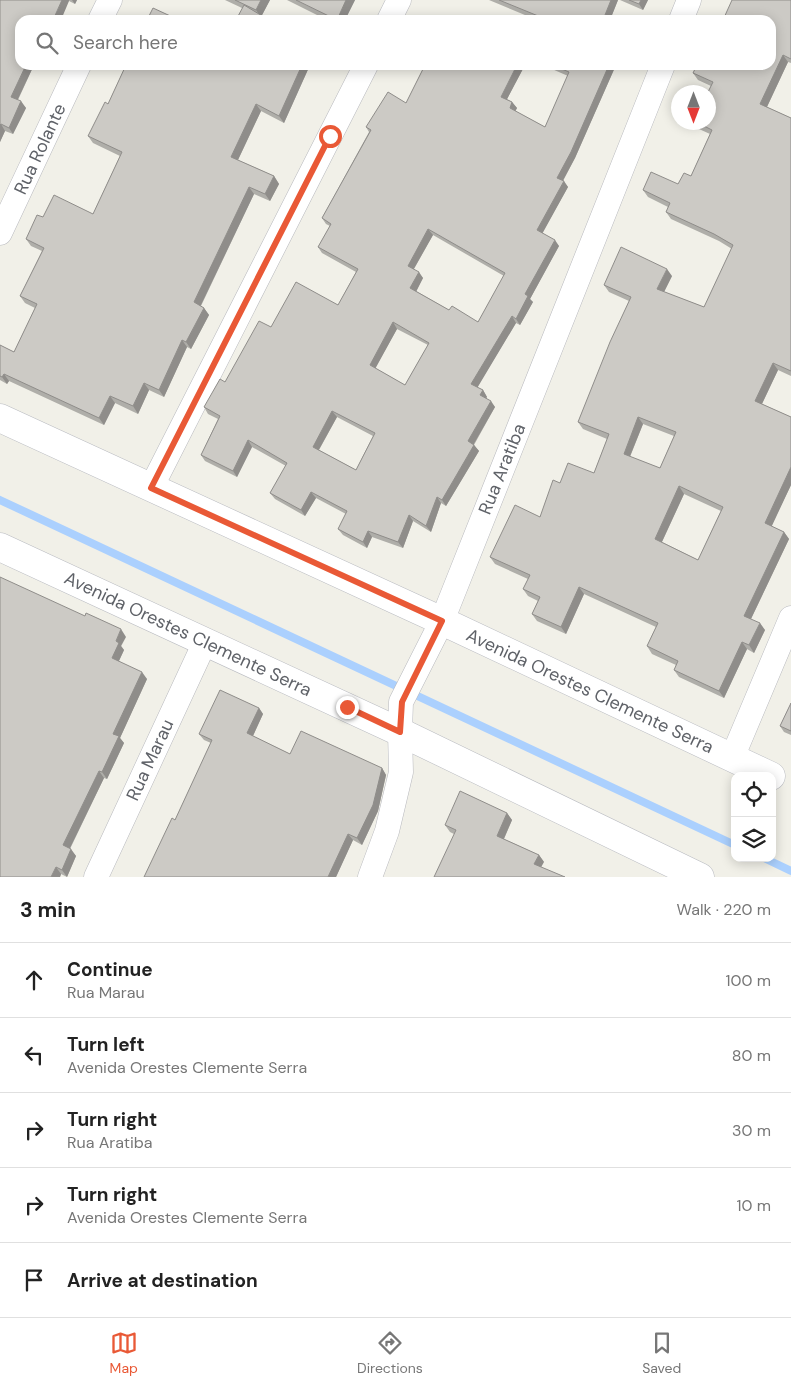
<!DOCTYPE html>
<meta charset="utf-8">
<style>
:root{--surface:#fff;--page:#f6f6f6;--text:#222;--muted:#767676;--line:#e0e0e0;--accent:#e95936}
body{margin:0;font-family:"DM Sans",sans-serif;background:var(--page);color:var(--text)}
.controls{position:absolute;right:15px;bottom:15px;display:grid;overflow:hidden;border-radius:10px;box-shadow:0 2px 12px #0003}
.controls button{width:45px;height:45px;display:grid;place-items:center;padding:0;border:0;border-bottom:1px solid var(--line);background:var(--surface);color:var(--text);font:25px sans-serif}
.compass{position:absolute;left:671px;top:85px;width:45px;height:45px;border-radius:50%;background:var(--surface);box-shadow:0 2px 12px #0003;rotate:180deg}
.stop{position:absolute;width:15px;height:15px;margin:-11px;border:4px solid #e95936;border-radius:50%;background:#fff}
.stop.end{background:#e95936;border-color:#fff;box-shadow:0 1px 5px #0008}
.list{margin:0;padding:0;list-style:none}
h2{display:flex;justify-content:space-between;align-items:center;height:65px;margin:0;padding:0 20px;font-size:21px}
h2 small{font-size:16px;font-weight:400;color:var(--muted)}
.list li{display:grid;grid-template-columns:32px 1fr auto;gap:15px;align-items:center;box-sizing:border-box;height:75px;padding:0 20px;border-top:1px solid var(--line)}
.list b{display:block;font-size:19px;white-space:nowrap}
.list p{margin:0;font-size:16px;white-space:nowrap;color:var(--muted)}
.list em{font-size:16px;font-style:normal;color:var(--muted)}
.icon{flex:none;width:28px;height:28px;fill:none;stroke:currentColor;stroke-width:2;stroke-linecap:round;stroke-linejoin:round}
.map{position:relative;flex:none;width:791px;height:877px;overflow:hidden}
.search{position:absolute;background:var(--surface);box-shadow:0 2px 12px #0003;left:15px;right:15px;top:15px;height:55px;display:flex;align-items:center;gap:12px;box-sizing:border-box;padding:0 18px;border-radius:15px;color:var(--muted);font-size:19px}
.sheet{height:440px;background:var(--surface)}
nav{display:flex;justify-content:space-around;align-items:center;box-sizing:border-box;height:70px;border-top:1px solid var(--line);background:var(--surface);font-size:14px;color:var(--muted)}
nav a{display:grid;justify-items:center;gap:2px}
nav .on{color:var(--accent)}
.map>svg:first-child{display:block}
</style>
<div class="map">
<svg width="791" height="877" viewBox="0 0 791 877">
<rect width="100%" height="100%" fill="#f1f0e8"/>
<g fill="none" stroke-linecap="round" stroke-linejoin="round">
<path stroke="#abd0fe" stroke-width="8" d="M 0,500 L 735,845
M 764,858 L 791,871"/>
<g stroke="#b8b9be" stroke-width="25">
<path id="minor" d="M 100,20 L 110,0
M 389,20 L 399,0
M 681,20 L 689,0
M 0,233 L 79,65
M 151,488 L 366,65
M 732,758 L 791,618
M 96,877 L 205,642
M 370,877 L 387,831 L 401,772 L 400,732 L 401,702 L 442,621 L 663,65"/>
</g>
<g stroke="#b9bbc1" stroke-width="29">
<path id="secondary" d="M 0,418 L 442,621 L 771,776
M 0,547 L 400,732 L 700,877"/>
</g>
<use href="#minor" stroke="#fff" stroke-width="24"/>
<use href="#secondary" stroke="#fff" stroke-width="28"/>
</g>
<path fill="#afaea9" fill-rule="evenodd" d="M 0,0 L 77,0 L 75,4 L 69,1 L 20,20 L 34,65 L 18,100 L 26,108 L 13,134 L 5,131 L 0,142 Z
M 225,0 L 270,0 L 262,15 L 242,8 Z
M 287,0 L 355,0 L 345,20 L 327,20 Z
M 489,0 L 618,0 L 610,20 L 537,20 Z
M 620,0 L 648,0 L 643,10 Z
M 791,0 L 791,63 L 788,62 L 767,107 L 791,118 L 791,376 L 778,370 L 762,404 L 791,417 L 791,485 L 771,526 L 784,532 L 789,539 L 751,619 L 765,630 L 754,653 L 747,649 L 724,698 L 679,677 L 674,670 L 676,665 L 652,654 L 647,646 L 656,627 L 584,594 L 566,634 L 537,621 L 532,614 L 538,601 L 528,596 L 523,589 L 528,579 L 495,564 L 490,557 L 540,517 L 560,483 L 594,473 L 607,439 L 583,429 L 578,422 L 629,301 L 609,292 L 604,285 L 672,276 L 664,292 L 704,307 L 732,249 L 719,241 L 671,219 L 666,212 L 668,207 L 648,197 L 643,190 L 678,184 L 691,176 L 710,134 L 699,129 L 695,122 L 708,122 L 711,86 L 698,80 L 693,73 ZM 643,424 L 674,436 L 660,468 L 630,457 ZM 684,494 L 721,511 L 698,560 L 662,542 Z
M 126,65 L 310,65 L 284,123 L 261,111 L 238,160 L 274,176 L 279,184 L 270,201 L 254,194 L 201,306 L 204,308 L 209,315 L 191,349 L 187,347 L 164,397 L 149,390 L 138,414 L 115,403 L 104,425 L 9,381 L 7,384 L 0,380 L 0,345 L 14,352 L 35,308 L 25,303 L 20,296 L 42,251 L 31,246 L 26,239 L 43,217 L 93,214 L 120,156 L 93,143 L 88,136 L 108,104 Z
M 425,65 L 525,65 L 507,99 L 512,102 L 517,108 L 515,111 L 545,127 L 568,76 L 552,69 L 549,65 L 616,65 L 575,158 L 563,181 L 568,187 L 542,233 L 559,246 L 530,299 L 533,302 L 520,325 L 516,323 L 477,387 L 483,390 L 487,397 L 486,398 L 495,407 L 474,445 L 479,451 L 446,506 L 441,503 L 431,532 L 413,521 L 403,548 L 372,537 L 367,548 L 343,535 L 338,529 L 346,514 L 316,498 L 305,516 L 275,499 L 270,493 L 286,466 L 252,447 L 237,477 L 205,461 L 201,455 L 218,419 L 208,414 L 204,407 L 271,327 L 338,305 L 356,272 L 322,253 L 318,247 L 330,226 L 326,224 L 322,218 L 369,132 L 366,127 L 406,103 ZM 433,235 L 504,276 L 478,322 L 449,310 L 416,291 L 423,278 L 414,269 ZM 397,329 L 428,345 L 405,385 L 375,368 ZM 337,417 L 373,436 L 356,470 L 319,450 Z
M 126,637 L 121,646 L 124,650 L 119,661 L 147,679 L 120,738 L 124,743 L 107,779 L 104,778 L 70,849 L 76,856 L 67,877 L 61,874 L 60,877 L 0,877 Z
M 791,703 L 791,735 L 784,732 L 780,726 Z
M 259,708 L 263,714 L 253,736 L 290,754 L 382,768 L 386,775 L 378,811 L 362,845 L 353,840 L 336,877 L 144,877 L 175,820 L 211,743 L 204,740 L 199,734 Z
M 507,813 L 512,820 L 504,839 L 539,855 L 544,862 L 454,834 L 450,832 L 445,825 Z"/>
<path fill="#8f8d8a" d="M 62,0 L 69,0 L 69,1 L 61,20 L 53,20 Z
M 72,0 L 77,0 L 75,4 Z
M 261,0 L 270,0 L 261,17 L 256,10 Z
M 346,0 L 355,0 L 345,20 L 337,20 Z
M 611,0 L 618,0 L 610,20 L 603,20 Z
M 641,0 L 648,0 L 643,10 L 639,4 Z
M 783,55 L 788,62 L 765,111 L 760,104 Z
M 26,65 L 34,65 L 16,103 L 11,97 Z
M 302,65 L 310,65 L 284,123 L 279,116 Z
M 517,65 L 525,65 L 505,103 L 501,97 Z
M 609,65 L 616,65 L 575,158 L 561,184 L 557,178 Z
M 21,101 L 26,108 L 13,134 L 9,128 Z
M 512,102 L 517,108 L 514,114 L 510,108 Z
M 256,104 L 261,111 L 236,164 L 231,157 Z
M 1,124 L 5,131 L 0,142 L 0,125 Z
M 274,176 L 279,184 L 270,201 L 265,194 Z
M 564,181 L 568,187 L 541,236 L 537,230 Z
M 249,187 L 254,194 L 199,309 L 194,302 Z
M 428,229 L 433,235 L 412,272 L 408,266 Z
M 555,240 L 559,246 L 530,299 L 533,302 L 520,325 L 516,319 L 525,294 Z
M 667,269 L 672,276 L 662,296 L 657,289 Z
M 419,272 L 423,278 L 415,294 L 410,288 Z
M 204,308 L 209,315 L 191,349 L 186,342 Z
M 512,316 L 516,323 L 476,390 L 471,384 Z
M 393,322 L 397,329 L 374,371 L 370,365 Z
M 182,340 L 187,347 L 164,397 L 159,390 Z
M 773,363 L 778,370 L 760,408 L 755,401 Z
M 4,374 L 9,381 L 7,384 L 2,377 Z
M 144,383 L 149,390 L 138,414 L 133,406 Z
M 483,390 L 487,397 L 484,401 L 480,395 Z
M 110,396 L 115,403 L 104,425 L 99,418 Z
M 491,401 L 495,407 L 472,447 L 468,441 Z
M 332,411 L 337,417 L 317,453 L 313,447 Z
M 638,417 L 643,424 L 628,461 L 624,454 Z
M 248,440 L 252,447 L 237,477 L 233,471 Z
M 474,445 L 479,451 L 446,506 L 442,500 Z
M 791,467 L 791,485 L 770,530 L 765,523 Z
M 679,486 L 684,494 L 660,546 L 655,539 Z
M 311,492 L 316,498 L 305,516 L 301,510 Z
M 437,497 L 441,503 L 431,532 L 426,526 Z
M 409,515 L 413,521 L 403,548 L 398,542 Z
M 368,531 L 372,537 L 367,548 L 363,542 Z
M 784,532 L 789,539 L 749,623 L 744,616 Z
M 579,587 L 584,594 L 566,634 L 561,627 Z
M 760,623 L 765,630 L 754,653 L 749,645 Z
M 121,629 L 126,637 L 121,646 L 124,650 L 117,665 L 112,658 L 116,641 Z
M 742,642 L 747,649 L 724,698 L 719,691 Z
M 142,672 L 147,679 L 120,738 L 124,743 L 107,779 L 102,772 L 113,734 Z
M 259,708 L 263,714 L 251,740 L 247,733 Z
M 382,768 L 386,775 L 378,811 L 362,845 L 357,838 Z
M 99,771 L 104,778 L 68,852 L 63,845 Z
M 507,813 L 512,820 L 502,843 L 497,836 Z
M 348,834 L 353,840 L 336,877 L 328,877 Z
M 71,849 L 76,856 L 67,877 L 62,870 Z
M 539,855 L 544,862 L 539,871 L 534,864 Z
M 56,867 L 61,874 L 60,877 L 51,877 Z"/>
<path fill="#cccac5" stroke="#8f8d8a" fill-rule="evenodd" d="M 0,0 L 62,0 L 53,20 L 20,20 L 20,65 L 26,65 L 11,97 L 21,101 L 9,128 L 1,124 L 0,125 Z
M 235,0 L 261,0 L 256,10 Z
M 296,0 L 346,0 L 337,20 Z
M 499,0 L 611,0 L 603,20 L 548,20 Z
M 629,0 L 641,0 L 639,4 Z
M 732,0 L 791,0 L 791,59 L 783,55 L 760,104 L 791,118 L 791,371 L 773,363 L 755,401 L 791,417 L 791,467 L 765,523 L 784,532 L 744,616 L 760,623 L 749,645 L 742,642 L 719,691 L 674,670 L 678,661 L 647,646 L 658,623 L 579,587 L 561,627 L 532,614 L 540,597 L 523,589 L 530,575 L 490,557 L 515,505 L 540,517 L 553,480 L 560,483 L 568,463 L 594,473 L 609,434 L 578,422 L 610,342 L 631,297 L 604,285 L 621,247 L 667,269 L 657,289 L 704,307 L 733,245 L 714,234 L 666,212 L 670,203 L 643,190 L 651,172 L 678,184 L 684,173 L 691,176 L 712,130 L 696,122 L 708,122 L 708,92 L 713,82 L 693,73 L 697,65 L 771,65 L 771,20 L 723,20 ZM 638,417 L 676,432 L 660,468 L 624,454 ZM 679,486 L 723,507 L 698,560 L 655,539 Z
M 244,5 L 269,20 L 236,20 Z
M 153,8 L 179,20 L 147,20 Z
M 126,65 L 302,65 L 279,116 L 256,104 L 231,157 L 274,176 L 265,194 L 249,187 L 194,302 L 204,308 L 186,342 L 182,340 L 159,390 L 144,383 L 133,406 L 110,396 L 99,418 L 4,374 L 2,377 L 0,376 L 0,345 L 14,352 L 37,304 L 20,296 L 44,248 L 26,239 L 37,215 L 43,217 L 54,195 L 93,214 L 122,152 L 88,136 L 105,102 L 108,104 Z
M 425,65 L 517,65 L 501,97 L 512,102 L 510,108 L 545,127 L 569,72 L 552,65 L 609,65 L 571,152 L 557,178 L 564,181 L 537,230 L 555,240 L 525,294 L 528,296 L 516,319 L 512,316 L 471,384 L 483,390 L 480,395 L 491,401 L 468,441 L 474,445 L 442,500 L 437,497 L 426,526 L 409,515 L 398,542 L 368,531 L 363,542 L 338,529 L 347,511 L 311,492 L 301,510 L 270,493 L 287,463 L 248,440 L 233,471 L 201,455 L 220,416 L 204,407 L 220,379 L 225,382 L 259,321 L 271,327 L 296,282 L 338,305 L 358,269 L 318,247 L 331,224 L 322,218 L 371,130 L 366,127 L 388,92 L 406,103 ZM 428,229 L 505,273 L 478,322 L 452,306 L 449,310 L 410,288 L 419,272 L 408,266 ZM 393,322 L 429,343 L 405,385 L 370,365 ZM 332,411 L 375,433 L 356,470 L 313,447 Z
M 0,577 L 85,616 L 86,613 L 121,629 L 116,641 L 119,643 L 112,658 L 142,672 L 113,734 L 119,736 L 102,772 L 99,771 L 63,845 L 71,849 L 62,870 L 56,867 L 51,877 L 0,877 Z
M 220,690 L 259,708 L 247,733 L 290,754 L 301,731 L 382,768 L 373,805 L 357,838 L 348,834 L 328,877 L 144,877 L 172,818 L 175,820 L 212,740 L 199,734 Z
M 791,703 L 791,731 L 780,726 Z
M 460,791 L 507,813 L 497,836 L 539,855 L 534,864 L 565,877 L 434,877 L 456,830 L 445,825 Z"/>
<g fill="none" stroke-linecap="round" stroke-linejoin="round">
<path stroke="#e95936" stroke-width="6" d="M 330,136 L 151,488 L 442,621 L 402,702 L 400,732 L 347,707"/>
</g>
<g text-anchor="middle" stroke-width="5" stroke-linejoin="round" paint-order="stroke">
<g font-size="18" fill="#5f6268" stroke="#fff">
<text transform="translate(40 149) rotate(-65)" y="6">Rua Rolante</text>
<text transform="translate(502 469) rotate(-68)" y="6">Rua Aratiba</text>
<text transform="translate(188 634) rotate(25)" y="6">Avenida Orestes Clemente Serra</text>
<text transform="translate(590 691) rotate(25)" y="6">Avenida Orestes Clemente Serra</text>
<text transform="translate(150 760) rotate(-65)" y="6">Rua Marau</text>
</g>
</g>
</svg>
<div class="controls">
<button><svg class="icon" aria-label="locate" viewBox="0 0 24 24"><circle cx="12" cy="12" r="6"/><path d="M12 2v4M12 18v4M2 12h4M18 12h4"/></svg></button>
<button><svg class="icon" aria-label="layers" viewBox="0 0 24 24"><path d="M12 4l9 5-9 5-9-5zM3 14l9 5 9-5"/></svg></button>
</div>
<svg class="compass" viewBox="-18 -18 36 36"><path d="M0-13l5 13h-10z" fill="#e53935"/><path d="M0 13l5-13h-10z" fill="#767676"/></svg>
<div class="stop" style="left:330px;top:136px"></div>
<div class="stop end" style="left:347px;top:707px"></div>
<div class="search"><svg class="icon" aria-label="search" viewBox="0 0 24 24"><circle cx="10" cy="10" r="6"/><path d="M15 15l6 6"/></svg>Search here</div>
</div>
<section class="sheet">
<h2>3 min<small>Walk · 220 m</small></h2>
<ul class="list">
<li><svg class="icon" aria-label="ahead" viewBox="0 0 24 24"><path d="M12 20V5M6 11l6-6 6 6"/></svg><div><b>Continue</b><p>Rua Marau</p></div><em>100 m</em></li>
<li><svg class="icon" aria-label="left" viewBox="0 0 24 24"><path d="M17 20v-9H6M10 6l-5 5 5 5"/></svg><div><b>Turn left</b><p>Avenida Orestes Clemente Serra</p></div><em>80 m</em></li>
<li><svg class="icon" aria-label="right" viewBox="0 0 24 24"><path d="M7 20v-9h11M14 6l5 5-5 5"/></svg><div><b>Turn right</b><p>Rua Aratiba</p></div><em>30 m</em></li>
<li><svg class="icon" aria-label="right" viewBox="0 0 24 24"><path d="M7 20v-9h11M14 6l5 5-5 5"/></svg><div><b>Turn right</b><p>Avenida Orestes Clemente Serra</p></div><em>10 m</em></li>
<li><svg class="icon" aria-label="arrive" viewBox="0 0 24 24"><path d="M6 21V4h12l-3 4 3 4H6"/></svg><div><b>Arrive at destination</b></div></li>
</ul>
</section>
<nav>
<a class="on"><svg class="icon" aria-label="map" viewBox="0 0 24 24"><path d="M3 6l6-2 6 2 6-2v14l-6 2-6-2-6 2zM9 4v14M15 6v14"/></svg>Map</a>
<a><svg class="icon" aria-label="directions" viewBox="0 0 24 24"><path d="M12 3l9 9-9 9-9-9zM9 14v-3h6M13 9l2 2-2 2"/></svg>Directions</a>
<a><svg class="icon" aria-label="saved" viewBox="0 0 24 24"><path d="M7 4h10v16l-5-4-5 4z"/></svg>Saved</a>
</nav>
